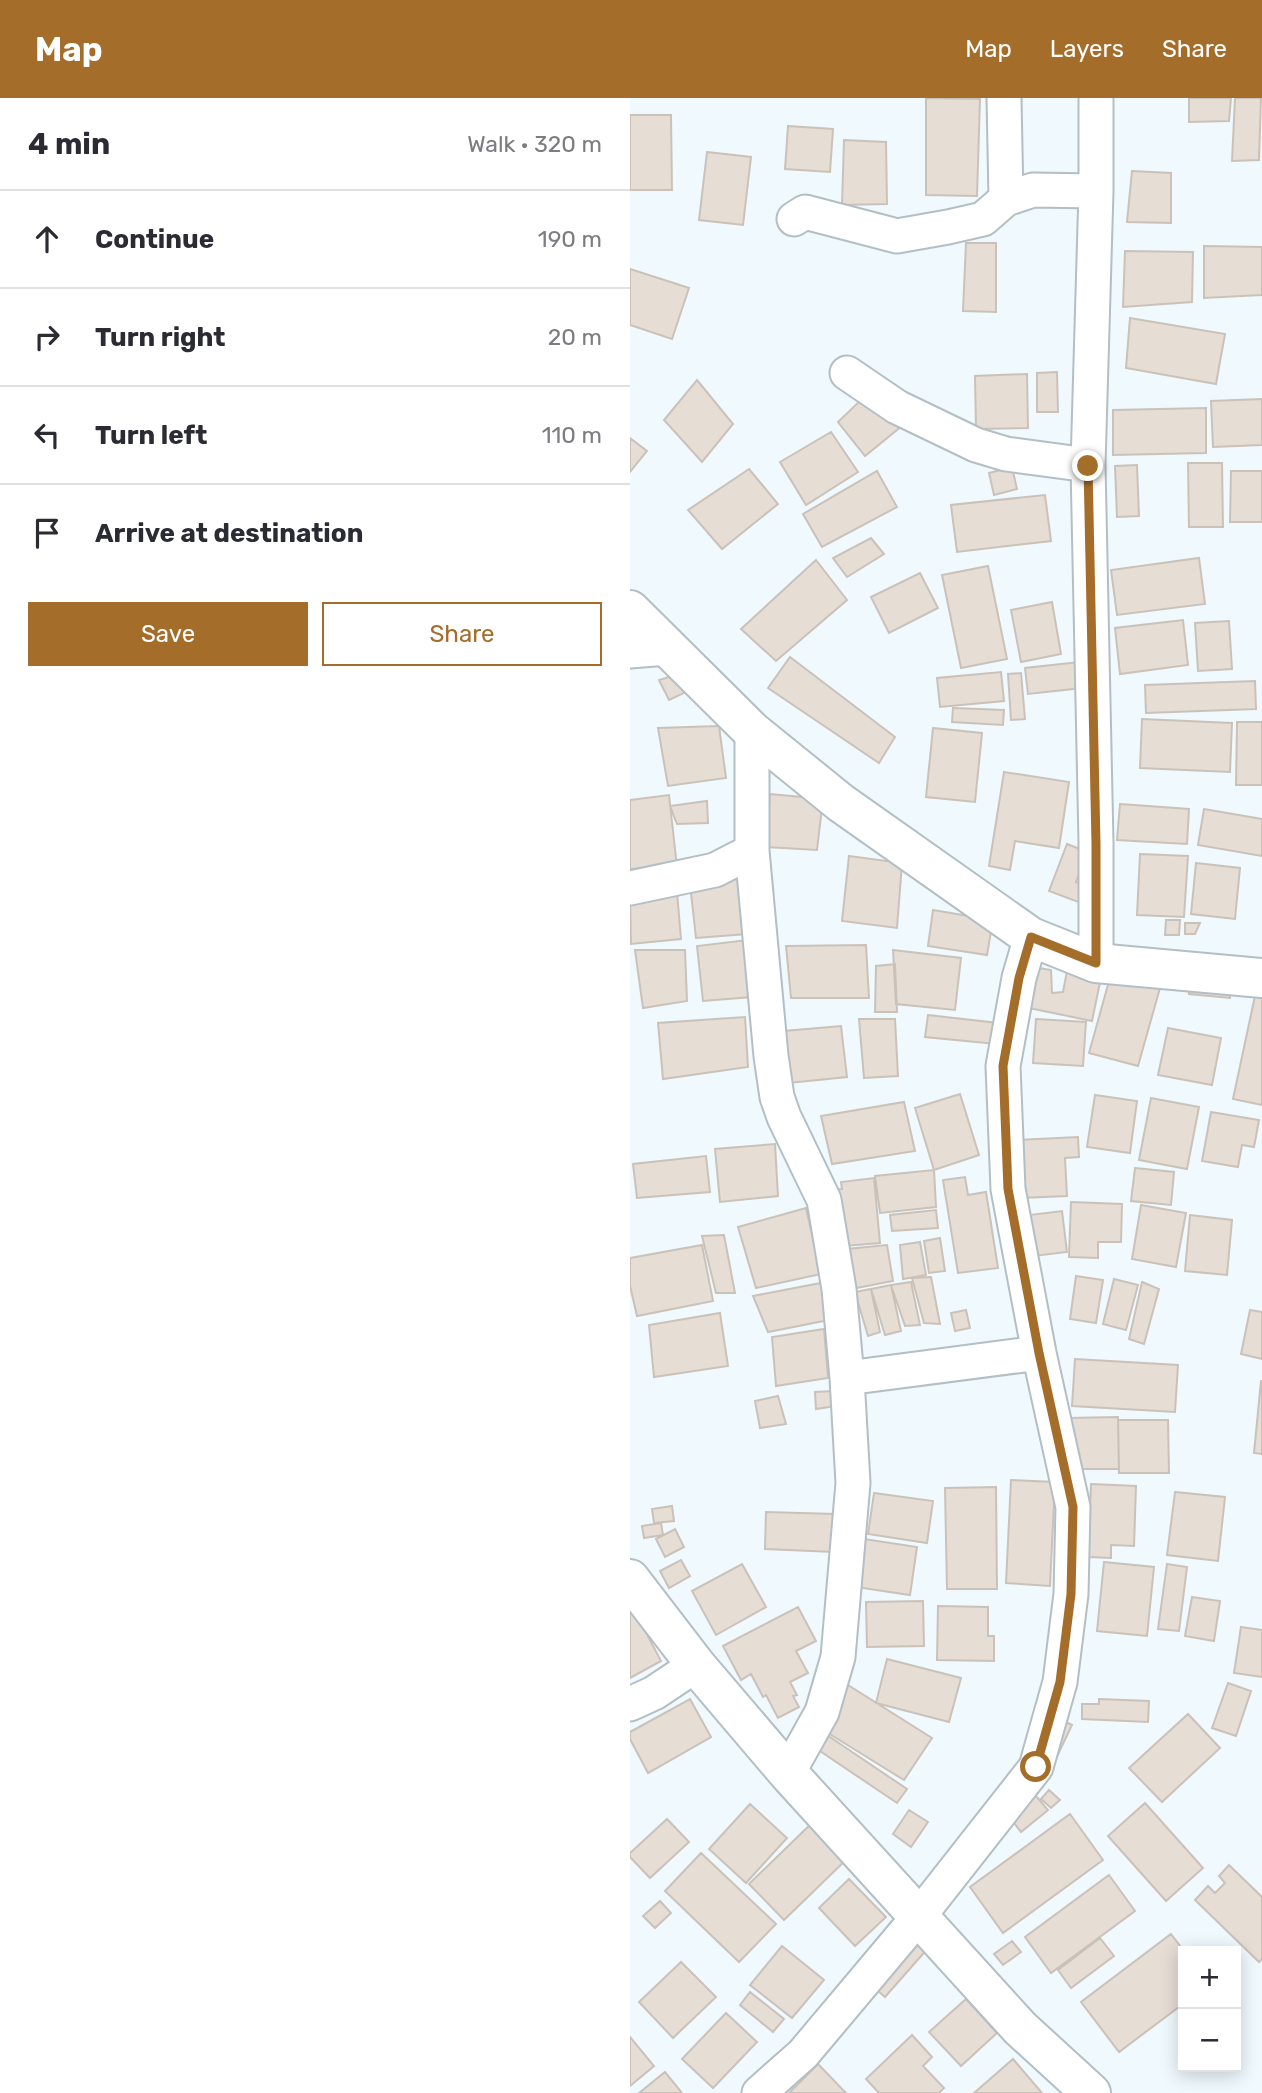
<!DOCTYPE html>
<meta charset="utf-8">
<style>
:root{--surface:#fff;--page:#f7f7f7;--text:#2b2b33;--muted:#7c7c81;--line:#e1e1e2;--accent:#a56d2a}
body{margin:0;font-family:Rubik,sans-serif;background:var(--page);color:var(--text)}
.controls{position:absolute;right:21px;bottom:21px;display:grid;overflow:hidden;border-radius:0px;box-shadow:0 4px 18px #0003}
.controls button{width:63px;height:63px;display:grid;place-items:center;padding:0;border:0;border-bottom:2px solid var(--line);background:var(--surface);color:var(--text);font:35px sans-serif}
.stop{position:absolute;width:21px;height:21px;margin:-16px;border:5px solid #a56d2a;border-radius:50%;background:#fff}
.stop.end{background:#a56d2a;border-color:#fff;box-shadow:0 2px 7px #0008}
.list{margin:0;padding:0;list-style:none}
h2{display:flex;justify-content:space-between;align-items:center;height:91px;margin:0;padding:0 28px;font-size:30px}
h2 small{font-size:23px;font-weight:400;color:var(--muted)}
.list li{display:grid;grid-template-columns:46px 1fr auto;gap:21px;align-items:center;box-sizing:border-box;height:98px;padding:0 28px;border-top:2px solid var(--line)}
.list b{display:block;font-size:26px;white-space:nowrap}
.list em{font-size:23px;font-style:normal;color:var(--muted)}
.actions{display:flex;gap:14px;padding:21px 28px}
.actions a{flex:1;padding:16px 0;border:2px solid var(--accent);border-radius:0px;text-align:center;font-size:24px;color:var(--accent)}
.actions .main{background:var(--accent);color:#fff}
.icon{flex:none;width:38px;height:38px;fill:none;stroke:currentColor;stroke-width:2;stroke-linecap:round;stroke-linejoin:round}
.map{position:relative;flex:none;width:632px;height:1995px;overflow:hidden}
header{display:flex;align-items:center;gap:42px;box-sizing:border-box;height:98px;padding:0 35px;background:var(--accent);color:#fff}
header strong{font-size:33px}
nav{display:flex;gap:38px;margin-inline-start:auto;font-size:24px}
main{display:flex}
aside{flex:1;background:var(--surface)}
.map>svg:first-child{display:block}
</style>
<header>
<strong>Map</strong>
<nav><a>Map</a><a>Layers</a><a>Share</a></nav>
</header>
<main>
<aside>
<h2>4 min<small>Walk · 320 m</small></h2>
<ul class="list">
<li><svg class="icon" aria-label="ahead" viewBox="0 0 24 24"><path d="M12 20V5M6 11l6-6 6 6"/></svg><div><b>Continue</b></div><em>190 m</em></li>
<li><svg class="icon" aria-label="right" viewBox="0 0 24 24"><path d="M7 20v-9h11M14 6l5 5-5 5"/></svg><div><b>Turn right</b></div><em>20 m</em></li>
<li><svg class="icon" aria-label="left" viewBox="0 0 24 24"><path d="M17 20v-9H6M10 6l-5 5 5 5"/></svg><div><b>Turn left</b></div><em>110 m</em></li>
<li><svg class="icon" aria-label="arrive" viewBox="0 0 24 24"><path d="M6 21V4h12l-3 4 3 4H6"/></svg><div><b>Arrive at destination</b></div></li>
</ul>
<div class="actions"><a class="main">Save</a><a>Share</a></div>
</aside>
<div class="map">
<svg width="632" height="1995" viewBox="0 0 632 1995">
<rect width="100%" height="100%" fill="#eff9fe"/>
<path fill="#e6ddd5" stroke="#cac2b9" stroke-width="2" d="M 296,0 L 350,1 L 347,98 L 296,97 Z
M 559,0 L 601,0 L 599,23 L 559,24 Z
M 605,0 L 631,0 L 629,62 L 602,63 Z
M 0,17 L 41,17 L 42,92 L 0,92 Z
M 158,28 L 203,31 L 200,74 L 155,71 Z
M 214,42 L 256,44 L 257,106 L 212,107 Z
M 77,54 L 121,59 L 113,127 L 69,122 Z
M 502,73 L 541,75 L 541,125 L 497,124 Z
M 336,145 L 366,145 L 366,214 L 333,213 Z
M 574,148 L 632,149 L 632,197 L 574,200 Z
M 495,153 L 563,154 L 562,204 L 493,209 Z
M 0,171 L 59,190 L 42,241 L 0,227 Z
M 500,220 L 595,236 L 586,286 L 496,270 Z
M 427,274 L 428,314 L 407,314 L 407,275 Z
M 397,276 L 398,330 L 346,331 L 345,278 Z
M 67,282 L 103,326 L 72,364 L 34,322 Z
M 237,296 L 272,328 L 235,358 L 208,324 Z
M 632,301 L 632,347 L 583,349 L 581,303 Z
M 576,310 L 576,355 L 483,357 L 483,312 Z
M 201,334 L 228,374 L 176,407 L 150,364 Z
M 0,340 L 17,353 L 0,374 Z
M 558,365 L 592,365 L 593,429 L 559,429 Z
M 507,367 L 509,418 L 487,419 L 485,368 Z
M 382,369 L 387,391 L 364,397 L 359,375 Z
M 119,371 L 148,406 L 92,451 L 58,412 Z
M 247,373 L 267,409 L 192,449 L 173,416 Z
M 601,373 L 632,373 L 632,424 L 600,424 Z
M 415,397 L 421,443 L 327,454 L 321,407 Z
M 241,440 L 254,456 L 217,479 L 203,460 Z
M 569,460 L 575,506 L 487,517 L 481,472 Z
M 186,462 L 217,502 L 146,563 L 111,531 Z
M 358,468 L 377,561 L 331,570 L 312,477 Z
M 290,475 L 308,510 L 259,535 L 241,499 Z
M 422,504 L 431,556 L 391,564 L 381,512 Z
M 553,522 L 558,567 L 490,576 L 485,530 Z
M 599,523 L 602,571 L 568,573 L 565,525 Z
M 160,559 L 265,639 L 249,665 L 138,590 Z
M 449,564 L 452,590 L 398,596 L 395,570 Z
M 55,574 L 67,589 L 39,602 L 29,582 Z
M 371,574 L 374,603 L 310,609 L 307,580 Z
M 391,575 L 395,621 L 381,622 L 378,576 Z
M 625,583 L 626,611 L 516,615 L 515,587 Z
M 323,610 L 374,612 L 373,627 L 322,624 Z
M 512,621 L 602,625 L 600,674 L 510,670 Z
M 607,624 L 632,624 L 632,687 L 606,687 Z
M 89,628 L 96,680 L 38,688 L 28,630 Z
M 303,630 L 352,635 L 345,704 L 296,699 Z
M 374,674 L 439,684 L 429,750 L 385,743 L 380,772 L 359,768 Z
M 140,696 L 193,701 L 187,752 L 136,749 Z
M 39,697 L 47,769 L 0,771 L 0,702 Z
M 77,703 L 78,725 L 47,726 L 40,708 Z
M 490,706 L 559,711 L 557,746 L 487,742 Z
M 574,711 L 632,721 L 632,758 L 568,747 Z
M 437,746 L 458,754 L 446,784 L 457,789 L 451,805 L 419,793 Z
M 510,756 L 558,758 L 554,819 L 507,817 Z
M 219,758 L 272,765 L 267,830 L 212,823 Z
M 566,765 L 610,770 L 605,821 L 561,816 Z
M 116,767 L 117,836 L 66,840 L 59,777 Z
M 47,794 L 51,841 L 1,846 L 0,797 Z
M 303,812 L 363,822 L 357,857 L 298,848 Z
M 536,822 L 550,822 L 549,837 L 535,837 Z
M 555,825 L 570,825 L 565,836 L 555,836 Z
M 117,842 L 122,899 L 73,903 L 67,848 Z
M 236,847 L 239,900 L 161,900 L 156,848 Z
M 5,852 L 55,852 L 57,903 L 13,910 Z
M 263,852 L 331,860 L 325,912 L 266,906 Z
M 439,863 L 473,870 L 462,923 L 394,909 L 403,869 L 421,872 L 422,895 L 433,894 Z
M 265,866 L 267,914 L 245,914 L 246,868 Z
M 481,876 L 530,890 L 508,968 L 459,955 Z
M 560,881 L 602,884 L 600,900 L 559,896 Z
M 626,893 L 632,894 L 632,1007 L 603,1001 Z
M 298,917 L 368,925 L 366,946 L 295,939 Z
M 115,919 L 118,969 L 33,981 L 28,925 Z
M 229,921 L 265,921 L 268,978 L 234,980 Z
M 406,921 L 456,924 L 453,968 L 403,965 Z
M 211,928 L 217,979 L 159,985 L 154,933 Z
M 538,930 L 591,940 L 582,987 L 528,977 Z
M 330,996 L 349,1057 L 304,1072 L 285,1010 Z
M 465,997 L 507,1003 L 500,1055 L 457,1049 Z
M 521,1000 L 569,1009 L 557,1071 L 509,1062 Z
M 274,1004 L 285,1053 L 202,1066 L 191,1018 Z
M 581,1014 L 629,1022 L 624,1049 L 612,1047 L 608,1069 L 572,1063 Z
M 448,1039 L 449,1059 L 435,1060 L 437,1098 L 391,1100 L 388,1042 Z
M 145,1046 L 148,1098 L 90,1104 L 85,1051 Z
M 76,1058 L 80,1094 L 7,1100 L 3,1066 Z
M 505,1070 L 544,1074 L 541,1107 L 501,1103 Z
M 304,1072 L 306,1109 L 250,1115 L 245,1078 Z
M 335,1079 L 338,1097 L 356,1094 L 368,1170 L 328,1175 L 313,1082 Z
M 244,1080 L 250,1145 L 215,1148 L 214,1114 L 199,1115 L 194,1092 L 212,1091 L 211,1084 Z
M 441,1104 L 492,1106 L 491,1144 L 468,1144 L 468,1160 L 439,1159 Z
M 511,1107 L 556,1115 L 546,1169 L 502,1161 Z
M 176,1110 L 191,1176 L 126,1190 L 108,1129 Z
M 306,1112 L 308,1130 L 262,1133 L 260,1117 Z
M 432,1113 L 437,1154 L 396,1159 L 391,1118 Z
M 560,1117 L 602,1122 L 597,1177 L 555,1173 Z
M 94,1137 L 105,1195 L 86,1195 L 72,1138 Z
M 310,1140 L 315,1173 L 299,1175 L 294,1143 Z
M 290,1144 L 296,1177 L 273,1181 L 270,1147 Z
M 72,1147 L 83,1203 L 7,1218 L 0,1188 L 0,1160 Z
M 257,1147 L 263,1183 L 216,1192 L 207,1152 Z
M 446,1178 L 473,1182 L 466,1225 L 440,1221 Z
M 301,1179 L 310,1226 L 294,1225 L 282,1180 Z
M 484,1181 L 508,1187 L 496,1232 L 473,1226 Z
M 196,1184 L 204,1221 L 138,1234 L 123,1198 Z
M 281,1184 L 290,1227 L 275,1228 L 261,1187 Z
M 512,1184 L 529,1191 L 514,1246 L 499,1241 Z
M 261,1187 L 271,1233 L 255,1237 L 241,1191 Z
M 241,1191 L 250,1234 L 238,1238 L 225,1194 Z
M 336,1212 L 340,1230 L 325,1233 L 321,1215 Z
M 620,1212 L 632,1214 L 632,1261 L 611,1256 Z
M 90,1215 L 98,1268 L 24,1279 L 19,1227 Z
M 194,1231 L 198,1280 L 146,1288 L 142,1239 Z
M 445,1261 L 548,1267 L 545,1314 L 442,1308 Z
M 631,1283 L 632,1283 L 632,1356 L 624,1355 Z
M 203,1293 L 206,1308 L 186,1311 L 185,1294 Z
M 148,1298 L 156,1326 L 130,1330 L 125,1303 Z
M 488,1319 L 489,1371 L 438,1371 L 437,1320 Z
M 488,1322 L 538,1322 L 539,1375 L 489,1375 Z
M 381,1382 L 425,1384 L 420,1488 L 376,1485 Z
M 461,1386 L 506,1388 L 504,1448 L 481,1447 L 481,1460 L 458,1459 Z
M 366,1389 L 367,1491 L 317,1491 L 315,1390 Z
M 545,1394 L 595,1399 L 588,1463 L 537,1457 Z
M 244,1395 L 303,1403 L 297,1445 L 238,1436 Z
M 42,1408 L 44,1423 L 24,1425 L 22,1411 Z
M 136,1414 L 205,1416 L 204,1454 L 135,1451 Z
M 31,1425 L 33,1437 L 14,1440 L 12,1428 Z
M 45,1431 L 54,1449 L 35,1459 L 26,1441 Z
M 234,1441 L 287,1449 L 280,1497 L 226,1489 Z
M 51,1462 L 60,1478 L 39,1490 L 30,1473 Z
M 474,1464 L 524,1469 L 517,1538 L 467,1533 Z
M 112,1466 L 136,1509 L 86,1537 L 62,1493 Z
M 537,1466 L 557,1469 L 549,1533 L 528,1531 Z
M 562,1499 L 590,1503 L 584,1543 L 555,1538 Z
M 293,1503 L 294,1548 L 237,1549 L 236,1504 Z
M 0,1504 L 31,1563 L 0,1580 Z
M 308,1508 L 358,1509 L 358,1538 L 364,1538 L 364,1563 L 307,1562 Z
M 168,1509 L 186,1543 L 166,1553 L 178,1575 L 160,1584 L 167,1597 L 163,1598 L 169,1609 L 148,1620 L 136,1597 L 133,1599 L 121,1576 L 111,1582 L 93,1548 Z
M 611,1529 L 632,1532 L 632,1579 L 604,1575 Z
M 257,1561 L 331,1580 L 319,1624 L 246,1605 Z
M 598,1585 L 621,1593 L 606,1638 L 582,1630 Z
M 218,1587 L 302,1640 L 274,1682 L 190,1630 Z
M 60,1601 L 81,1639 L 18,1675 L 0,1641 L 0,1634 Z
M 469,1601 L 519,1603 L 518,1624 L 452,1621 L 452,1606 L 469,1606 Z
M 558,1616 L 590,1650 L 532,1704 L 499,1670 Z
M 428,1620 L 442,1627 L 421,1671 Z
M 194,1635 L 277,1691 L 267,1705 L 184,1649 Z
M 395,1685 L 418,1712 L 391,1734 L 369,1706 Z
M 419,1692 L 430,1702 L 421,1710 L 411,1701 Z
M 515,1705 L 573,1770 L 536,1803 L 478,1738 Z
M 120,1706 L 157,1740 L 116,1785 L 79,1751 Z
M 279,1712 L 298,1724 L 281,1749 L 263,1736 Z
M 440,1716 L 473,1762 L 373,1835 L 340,1789 Z
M 37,1721 L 59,1744 L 20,1780 L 0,1759 L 0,1755 Z
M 185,1722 L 220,1758 L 154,1822 L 119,1786 Z
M 71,1755 L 146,1826 L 109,1864 L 35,1793 Z
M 599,1767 L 632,1799 L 632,1861 L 629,1864 L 565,1802 L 578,1788 L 585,1795 L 595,1785 L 589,1778 Z
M 479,1777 L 505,1813 L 421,1875 L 395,1839 Z
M 219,1781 L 256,1819 L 225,1848 L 189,1810 Z
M 30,1803 L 41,1815 L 25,1830 L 13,1818 Z
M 277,1829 L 299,1849 L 255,1899 L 232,1879 Z
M 541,1836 L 554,1853 L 553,1906 L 489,1954 L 451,1904 Z
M 470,1840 L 484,1858 L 441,1890 L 428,1872 Z
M 382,1843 L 391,1854 L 373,1867 L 364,1856 Z
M 152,1848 L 194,1882 L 162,1920 L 120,1887 Z
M 51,1864 L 86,1899 L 43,1940 L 9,1904 Z
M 120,1894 L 154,1921 L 143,1934 L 110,1907 Z
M 336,1901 L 367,1935 L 331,1968 L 299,1934 Z
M 96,1915 L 127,1944 L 83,1990 L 52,1961 Z
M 282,1937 L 302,1959 L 293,1968 L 314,1990 L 309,1995 L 249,1995 L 236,1981 Z
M 0,1939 L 24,1968 L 0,1988 Z
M 383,1961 L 412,1995 L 344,1995 Z
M 188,1966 L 216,1995 L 159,1995 Z
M 35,1974 L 52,1995 L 9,1995 Z"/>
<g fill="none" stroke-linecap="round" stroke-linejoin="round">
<g stroke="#b3bfc4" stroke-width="37">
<path id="minor" d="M 374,0 L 376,101
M 164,121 L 175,114 L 267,138 L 318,129 L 353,121 L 376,101 L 403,92 L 466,93
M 217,275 L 267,309 L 346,347 L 376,356 L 458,367
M 0,553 L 37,550
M 122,633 L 122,753 L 141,958 L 147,999 L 154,1019 L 194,1102 L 209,1191 L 217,1280 L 223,1385 L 208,1559 L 192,1614 L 158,1675
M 0,790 L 85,772 L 122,753
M 466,865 L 466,745 L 458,367 L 466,93 L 466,0
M 217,1280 L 409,1255
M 0,1606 L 24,1595 L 66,1567
M 129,1995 L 173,1956 L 289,1818 L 406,1669 L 430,1584 L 441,1496 L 443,1409 L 409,1255 L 378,1091 L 373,968 L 389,880 L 401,839"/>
</g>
<g stroke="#b3bfc4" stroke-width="42">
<path id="tertiary" d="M 0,512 L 122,633 L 211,705 L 401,839 L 466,865 L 632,880
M 0,1481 L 66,1567 L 158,1675 L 390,1930 L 461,1995"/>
</g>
<use href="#minor" stroke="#fff" stroke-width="33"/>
<use href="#tertiary" stroke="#fff" stroke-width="38"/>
</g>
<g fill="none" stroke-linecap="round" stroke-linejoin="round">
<path stroke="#a56d2a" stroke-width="9" d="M 406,1669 L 430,1584 L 441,1496 L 443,1409 L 409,1255 L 378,1091 L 373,968 L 389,880 L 401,839 L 466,865 L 466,746 L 458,368"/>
</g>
</svg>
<div class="controls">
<button>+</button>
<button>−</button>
</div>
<div class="stop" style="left:406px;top:1669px"></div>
<div class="stop end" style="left:458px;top:368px"></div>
</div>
</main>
